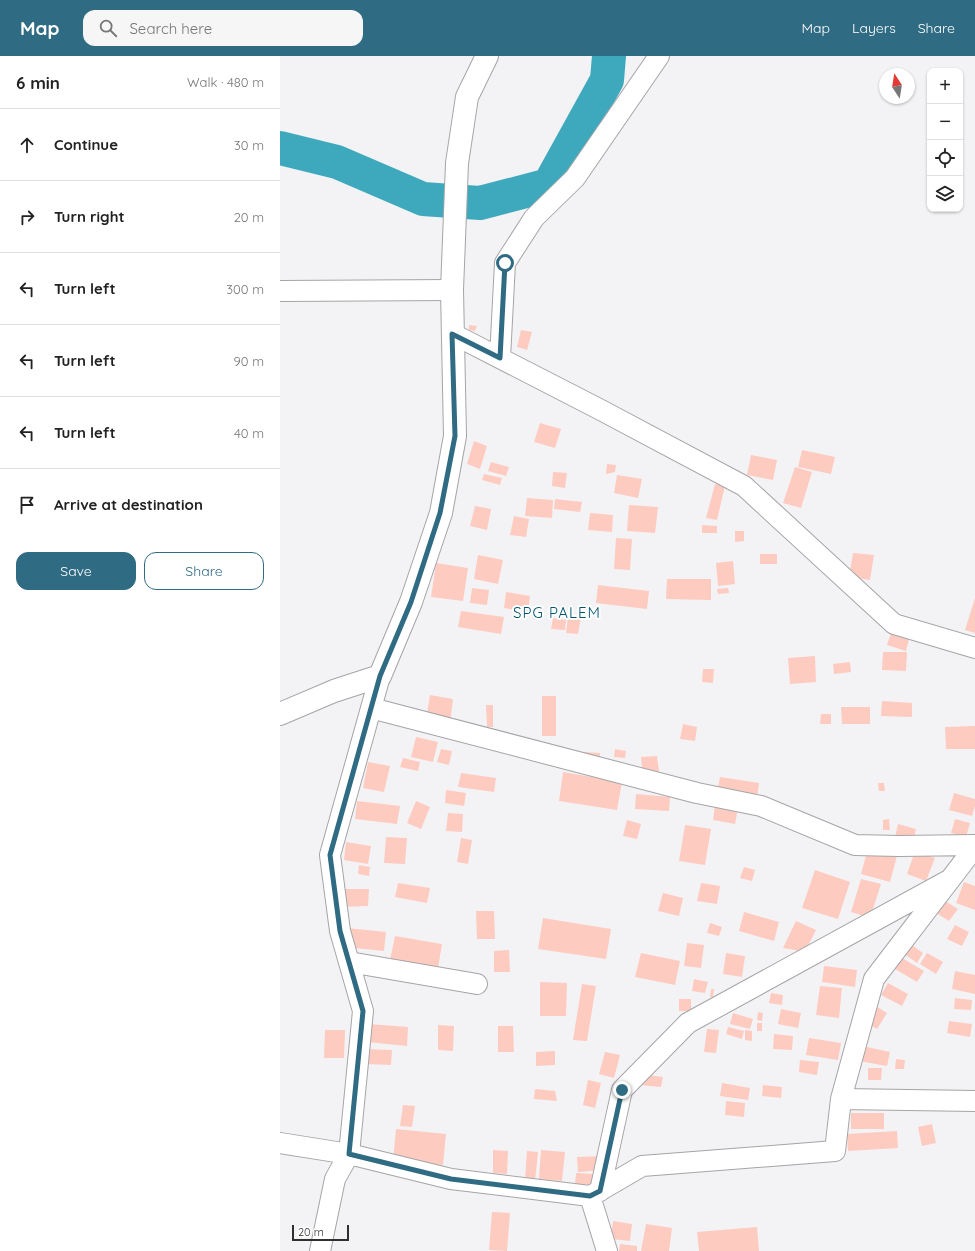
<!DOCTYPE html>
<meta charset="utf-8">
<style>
:root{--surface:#fff;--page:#f6f6f6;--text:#222;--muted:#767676;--line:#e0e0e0;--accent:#2f6b82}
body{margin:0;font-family:Quicksand,sans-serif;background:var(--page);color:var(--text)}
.controls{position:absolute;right:12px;top:12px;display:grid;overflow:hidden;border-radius:8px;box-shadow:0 1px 3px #0004}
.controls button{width:36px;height:36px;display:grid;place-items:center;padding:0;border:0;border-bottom:1px solid var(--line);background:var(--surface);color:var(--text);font:20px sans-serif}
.compass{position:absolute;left:599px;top:12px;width:36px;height:36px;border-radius:50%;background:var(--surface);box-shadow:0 1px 3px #0004;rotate:348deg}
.scale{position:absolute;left:12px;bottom:10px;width:57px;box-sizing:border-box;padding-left:4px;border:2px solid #2f2f30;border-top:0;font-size:11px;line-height:14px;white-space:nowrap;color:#2f2f30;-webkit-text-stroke:3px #fff;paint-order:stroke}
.stop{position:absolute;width:12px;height:12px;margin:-9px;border:3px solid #2f6b82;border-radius:50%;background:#fff}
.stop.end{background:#2f6b82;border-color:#fff;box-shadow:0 1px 4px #0008}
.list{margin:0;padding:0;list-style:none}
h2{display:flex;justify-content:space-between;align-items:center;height:52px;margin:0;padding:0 16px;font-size:17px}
h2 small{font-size:13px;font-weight:400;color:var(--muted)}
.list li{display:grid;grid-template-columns:26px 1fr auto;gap:12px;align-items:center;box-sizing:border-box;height:72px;padding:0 16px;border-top:1px solid var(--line)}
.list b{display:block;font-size:15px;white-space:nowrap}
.list em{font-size:13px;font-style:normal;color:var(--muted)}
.actions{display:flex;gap:8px;padding:12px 16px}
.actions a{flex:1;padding:9px 0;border:1px solid var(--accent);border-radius:12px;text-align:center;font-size:14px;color:var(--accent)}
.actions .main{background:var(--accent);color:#fff}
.icon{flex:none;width:22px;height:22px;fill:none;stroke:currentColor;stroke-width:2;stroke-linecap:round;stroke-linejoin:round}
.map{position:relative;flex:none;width:695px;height:1195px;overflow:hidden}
header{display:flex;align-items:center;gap:24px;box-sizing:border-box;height:56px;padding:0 20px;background:var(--accent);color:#fff}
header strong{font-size:19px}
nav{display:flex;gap:22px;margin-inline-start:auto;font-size:14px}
.search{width:280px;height:36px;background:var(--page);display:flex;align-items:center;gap:10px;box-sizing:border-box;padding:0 14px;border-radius:12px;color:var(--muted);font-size:15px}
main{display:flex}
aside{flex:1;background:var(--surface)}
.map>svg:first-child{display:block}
</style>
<header>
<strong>Map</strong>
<div class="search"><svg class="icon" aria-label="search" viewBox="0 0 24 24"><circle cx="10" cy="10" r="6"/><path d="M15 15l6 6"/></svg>Search here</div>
<nav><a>Map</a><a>Layers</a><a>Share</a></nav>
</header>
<main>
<aside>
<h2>6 min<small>Walk · 480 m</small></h2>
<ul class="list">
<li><svg class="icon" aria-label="ahead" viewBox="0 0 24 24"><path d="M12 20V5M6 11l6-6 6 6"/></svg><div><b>Continue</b></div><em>30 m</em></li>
<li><svg class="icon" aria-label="right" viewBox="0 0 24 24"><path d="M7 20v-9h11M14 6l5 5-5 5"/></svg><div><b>Turn right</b></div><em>20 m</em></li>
<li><svg class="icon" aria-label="left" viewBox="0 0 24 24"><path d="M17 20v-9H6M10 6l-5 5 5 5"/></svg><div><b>Turn left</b></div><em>300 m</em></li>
<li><svg class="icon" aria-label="left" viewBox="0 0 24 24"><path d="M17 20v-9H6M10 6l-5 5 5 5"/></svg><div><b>Turn left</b></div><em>90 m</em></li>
<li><svg class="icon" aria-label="left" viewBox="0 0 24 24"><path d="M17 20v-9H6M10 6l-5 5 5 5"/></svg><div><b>Turn left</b></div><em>40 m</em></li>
<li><svg class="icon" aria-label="arrive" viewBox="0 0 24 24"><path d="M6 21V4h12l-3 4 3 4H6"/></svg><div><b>Arrive at destination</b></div></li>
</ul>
<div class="actions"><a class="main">Save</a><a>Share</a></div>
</aside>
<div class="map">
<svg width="695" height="1195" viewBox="0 0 695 1195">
<rect width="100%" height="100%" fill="#f3f3f6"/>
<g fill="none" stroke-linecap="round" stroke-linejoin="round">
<path stroke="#3ea9bd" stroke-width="34" d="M 0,92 L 57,106 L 143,143 L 200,147 L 269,129 L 327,24 L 329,0"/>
</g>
<path fill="#fecbc0" d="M 189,269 L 197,270 L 195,275 L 189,274 Z
M 241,274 L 252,276 L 247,294 L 237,291 Z
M 260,367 L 281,373 L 275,392 L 254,386 Z
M 194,385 L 207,390 L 200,413 L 187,408 Z
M 522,394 L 555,401 L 551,418 L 518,411 Z
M 471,399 L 497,404 L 493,424 L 467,419 Z
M 211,406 L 229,411 L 226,420 L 208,415 Z
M 327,408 L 336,409 L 335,416 L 326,418 Z
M 515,411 L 532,416 L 521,452 L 503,447 Z
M 273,416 L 287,417 L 285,432 L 272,430 Z
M 204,418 L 222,422 L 220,429 L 202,424 Z
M 337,419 L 362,423 L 358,442 L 334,437 Z
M 435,428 L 445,430 L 437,464 L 426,462 Z
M 247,442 L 273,444 L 272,462 L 245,460 Z
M 275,443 L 302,446 L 300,456 L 274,453 Z
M 349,449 L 378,451 L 375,477 L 347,475 Z
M 195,450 L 211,453 L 207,474 L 190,470 Z
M 310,457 L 333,459 L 332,476 L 308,474 Z
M 234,460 L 249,463 L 246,481 L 230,479 Z
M 422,469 L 437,470 L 437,477 L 422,477 Z
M 455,475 L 464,475 L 464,485 L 455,486 Z
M 336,482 L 352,483 L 350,514 L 334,513 Z
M 573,497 L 594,499 L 590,524 L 569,521 Z
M 480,498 L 497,498 L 497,508 L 480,508 Z
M 198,499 L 223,504 L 218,528 L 194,523 Z
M 453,505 L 455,528 L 438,530 L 436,507 Z
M 156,507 L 188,512 L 183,545 L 151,541 Z
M 387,523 L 431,523 L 431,544 L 386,543 Z
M 318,529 L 369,535 L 367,553 L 316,547 Z
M 192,532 L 209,534 L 207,549 L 190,547 Z
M 448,532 L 449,537 L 438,538 L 437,533 Z
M 226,536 L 250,540 L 248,556 L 224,552 Z
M 695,542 L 695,577 L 685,574 Z
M 181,555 L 224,561 L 221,578 L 178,571 Z
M 288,559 L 301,561 L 298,578 L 286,577 Z
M 273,562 L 286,564 L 285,574 L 271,573 Z
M 612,574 L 630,579 L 626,595 L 607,589 Z
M 603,596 L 627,596 L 626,615 L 602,614 Z
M 535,600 L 536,626 L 510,628 L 508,602 Z
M 570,606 L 571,616 L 554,618 L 553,608 Z
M 423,613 L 434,613 L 433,627 L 422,626 Z
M 150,639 L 173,643 L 170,667 L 146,663 Z
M 262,640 L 276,640 L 276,680 L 262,680 Z
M 602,645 L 632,647 L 632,661 L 601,660 Z
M 206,649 L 213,649 L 213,671 L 207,671 Z
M 561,651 L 590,651 L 590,668 L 562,668 Z
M 541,658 L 551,658 L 551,668 L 540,668 Z
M 403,668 L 417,671 L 415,685 L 400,683 Z
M 695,670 L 695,693 L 666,693 L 665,671 Z
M 136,681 L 158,686 L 153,706 L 131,701 Z
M 161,693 L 172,695 L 169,709 L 157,706 Z
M 335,693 L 346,695 L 345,702 L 334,701 Z
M 304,696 L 320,697 L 320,708 L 304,708 Z
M 377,700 L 380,723 L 363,724 L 361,701 Z
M 123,702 L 140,706 L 138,715 L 120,711 Z
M 88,706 L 110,710 L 104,736 L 83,732 Z
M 283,716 L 342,726 L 337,754 L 279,745 Z
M 181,717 L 216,722 L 214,736 L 178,731 Z
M 440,721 L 479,727 L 477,742 L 437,737 Z
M 598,727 L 604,727 L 605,735 L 599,735 Z
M 166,734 L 186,737 L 184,750 L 165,747 Z
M 674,737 L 695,743 L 695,750 L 692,760 L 669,754 Z
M 356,738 L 390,741 L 389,755 L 355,753 Z
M 77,745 L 120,750 L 117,768 L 75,763 Z
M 136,745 L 150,751 L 141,773 L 127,767 Z
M 435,749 L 458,752 L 455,768 L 433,764 Z
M 168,757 L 183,758 L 182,776 L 166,775 Z
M 609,763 L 610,774 L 603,774 L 603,764 Z
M 675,763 L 690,767 L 686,781 L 671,777 Z
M 347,764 L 361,768 L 357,783 L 343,780 Z
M 618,768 L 636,773 L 633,785 L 615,781 Z
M 405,769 L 431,773 L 425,809 L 399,805 Z
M 106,781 L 127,782 L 125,808 L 104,807 Z
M 181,782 L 192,784 L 188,808 L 177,806 Z
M 66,786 L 91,790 L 88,808 L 64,804 Z
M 588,792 L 617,800 L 610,826 L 581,818 Z
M 635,795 L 655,802 L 646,825 L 627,818 Z
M 79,809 L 90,811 L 89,820 L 78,818 Z
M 464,811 L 475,814 L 472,825 L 460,822 Z
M 535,814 L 570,826 L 558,863 L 522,852 Z
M 581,823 L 601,828 L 590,862 L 571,856 Z
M 684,826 L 695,830 L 695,854 L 676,847 Z
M 118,827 L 150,832 L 147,847 L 115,841 Z
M 421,827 L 440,830 L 437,848 L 417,845 Z
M 59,833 L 89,833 L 88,850 L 59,851 Z
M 383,837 L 403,842 L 399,860 L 378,855 Z
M 662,843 L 678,853 L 669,865 L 653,855 Z
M 196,855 L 214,855 L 215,883 L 197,883 Z
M 464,856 L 499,866 L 494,885 L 459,875 Z
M 263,862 L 331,873 L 326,903 L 258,893 Z
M 516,865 L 536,874 L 525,896 L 503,892 Z
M 430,867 L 442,871 L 439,880 L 427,877 Z
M 675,869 L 689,876 L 682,890 L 667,883 Z
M 67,872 L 106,876 L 104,895 L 65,891 Z
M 115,880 L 162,888 L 158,912 L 110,904 Z
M 626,885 L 643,897 L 637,907 L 620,895 Z
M 407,887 L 424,889 L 421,912 L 404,910 Z
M 229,894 L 230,916 L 214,916 L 214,895 Z
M 361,897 L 400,905 L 395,929 L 355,921 Z
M 446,897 L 465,900 L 462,921 L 443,918 Z
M 647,897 L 663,906 L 656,918 L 640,908 Z
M 622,902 L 644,915 L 637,926 L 615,913 Z
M 544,910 L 577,914 L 575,931 L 542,926 Z
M 675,915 L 695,919 L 695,938 L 672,933 Z
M 414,923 L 428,926 L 425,937 L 412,935 Z
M 260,926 L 287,927 L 286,960 L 260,960 Z
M 608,927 L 628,938 L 622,950 L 601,939 Z
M 302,928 L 316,930 L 307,985 L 293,984 Z
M 540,930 L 562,932 L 559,962 L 536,959 Z
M 431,933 L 434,933 L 433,941 L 430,941 Z
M 491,937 L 503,939 L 502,949 L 489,947 Z
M 675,942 L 692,944 L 691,954 L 674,953 Z
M 399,943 L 411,943 L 411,955 L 399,955 Z
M 594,949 L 607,957 L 597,973 L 584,966 Z
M 501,953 L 521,957 L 518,972 L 498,968 Z
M 478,956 L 483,957 L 482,965 L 477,964 Z
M 453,957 L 473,963 L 470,973 L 450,968 Z
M 669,965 L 692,968 L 690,981 L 667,977 Z
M 477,967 L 482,967 L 482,975 L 477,975 Z
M 89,968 L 128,971 L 127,990 L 87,986 Z
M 158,969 L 174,970 L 173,995 L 158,994 Z
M 218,970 L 233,970 L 234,996 L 218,996 Z
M 448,971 L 464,975 L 462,983 L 446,978 Z
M 427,973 L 439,974 L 436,997 L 424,996 Z
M 45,974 L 65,974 L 64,1002 L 44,1002 Z
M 465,974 L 472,975 L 472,985 L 465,984 Z
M 494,978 L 513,980 L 512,994 L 493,993 Z
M 529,982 L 561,987 L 558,1004 L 526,999 Z
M 582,990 L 610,996 L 607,1010 L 579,1005 Z
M 85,993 L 112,994 L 111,1009 L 85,1008 Z
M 275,995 L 275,1009 L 256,1010 L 256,996 Z
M 325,996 L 340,999 L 334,1022 L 319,1018 Z
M 616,1003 L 625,1004 L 624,1013 L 615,1013 Z
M 520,1004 L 539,1006 L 537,1019 L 519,1016 Z
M 588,1012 L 602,1012 L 601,1024 L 588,1024 Z
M 361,1018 L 383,1021 L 381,1031 L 359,1029 Z
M 308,1024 L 321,1027 L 315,1052 L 303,1049 Z
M 442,1027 L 470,1032 L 468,1044 L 440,1040 Z
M 483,1029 L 502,1031 L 501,1042 L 482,1040 Z
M 255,1033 L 275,1035 L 277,1045 L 254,1043 Z
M 446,1045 L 465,1047 L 464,1061 L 445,1059 Z
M 123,1049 L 135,1050 L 132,1071 L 120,1070 Z
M 571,1057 L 604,1057 L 604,1073 L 571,1073 Z
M 652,1068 L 656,1087 L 642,1090 L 638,1071 Z
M 116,1073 L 166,1078 L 163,1109 L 113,1105 Z
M 617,1075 L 618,1092 L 568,1095 L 567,1078 Z
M 213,1094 L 228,1095 L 227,1118 L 213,1117 Z
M 261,1094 L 285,1096 L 282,1125 L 259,1123 Z
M 247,1095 L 258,1096 L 255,1125 L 245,1124 Z
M 325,1100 L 325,1114 L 298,1116 L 297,1101 Z
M 296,1117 L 314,1118 L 313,1129 L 295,1128 Z
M 212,1156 L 230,1157 L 227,1195 L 209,1194 Z
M 333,1165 L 352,1168 L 350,1185 L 331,1183 Z
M 366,1168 L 392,1172 L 389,1195 L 361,1195 Z
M 477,1171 L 479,1195 L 419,1195 L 417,1176 Z
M 340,1188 L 357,1190 L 357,1195 L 339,1195 Z"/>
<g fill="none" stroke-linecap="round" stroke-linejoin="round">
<g stroke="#a5a5a8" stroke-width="22">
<path id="minor" d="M 0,235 L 172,234
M 173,278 L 319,353 L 464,430 L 614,568 L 695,592
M 220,302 L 225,207 L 254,162 L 295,122 L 379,0
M 91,652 L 417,737 L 481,750 L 575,789 L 619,790 L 695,789
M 69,906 L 197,928
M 561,1043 L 594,923 L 695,791
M 0,1087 L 69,1098 L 171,1123 L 310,1140 L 327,1195
M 320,1135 L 342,1034 L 408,967 L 669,824
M 314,1138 L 362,1110 L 555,1095 L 561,1043 L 695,1045
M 40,1195 L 55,1123 L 69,1098 L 83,955 L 60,875 L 50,799 L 100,620"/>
</g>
<g stroke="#a5a5a8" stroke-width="24">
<path id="secondary" d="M 0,658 L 54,635 L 100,620 L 131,546 L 161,457 L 175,380 L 172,234 L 177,107 L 187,41 L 207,0"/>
</g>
<use href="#minor" stroke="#fff" stroke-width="20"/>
<use href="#secondary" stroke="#fff" stroke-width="22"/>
</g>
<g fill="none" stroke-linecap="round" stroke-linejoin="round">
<path stroke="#2f6b82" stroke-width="5" d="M 225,207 L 220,302 L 172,278 L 175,380 L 160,457 L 131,546 L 100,620 L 50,799 L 60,875 L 83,955 L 69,1098 L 171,1123 L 310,1140 L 320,1135 L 342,1034"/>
</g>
<g text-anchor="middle" stroke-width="4" stroke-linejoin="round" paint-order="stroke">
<g font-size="15" letter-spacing="1" fill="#01546e" stroke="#fff">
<text x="277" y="562">SPG PALEM</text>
</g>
</g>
</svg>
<div class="controls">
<button>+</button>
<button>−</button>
<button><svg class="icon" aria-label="locate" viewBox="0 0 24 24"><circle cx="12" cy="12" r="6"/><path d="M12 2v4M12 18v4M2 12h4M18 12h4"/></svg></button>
<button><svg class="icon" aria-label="layers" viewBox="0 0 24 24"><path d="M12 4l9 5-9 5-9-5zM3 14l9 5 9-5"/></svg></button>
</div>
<svg class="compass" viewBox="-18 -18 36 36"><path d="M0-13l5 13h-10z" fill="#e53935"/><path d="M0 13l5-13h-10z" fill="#767676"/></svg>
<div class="scale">20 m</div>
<div class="stop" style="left:225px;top:207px"></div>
<div class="stop end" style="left:342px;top:1034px"></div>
</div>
</main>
